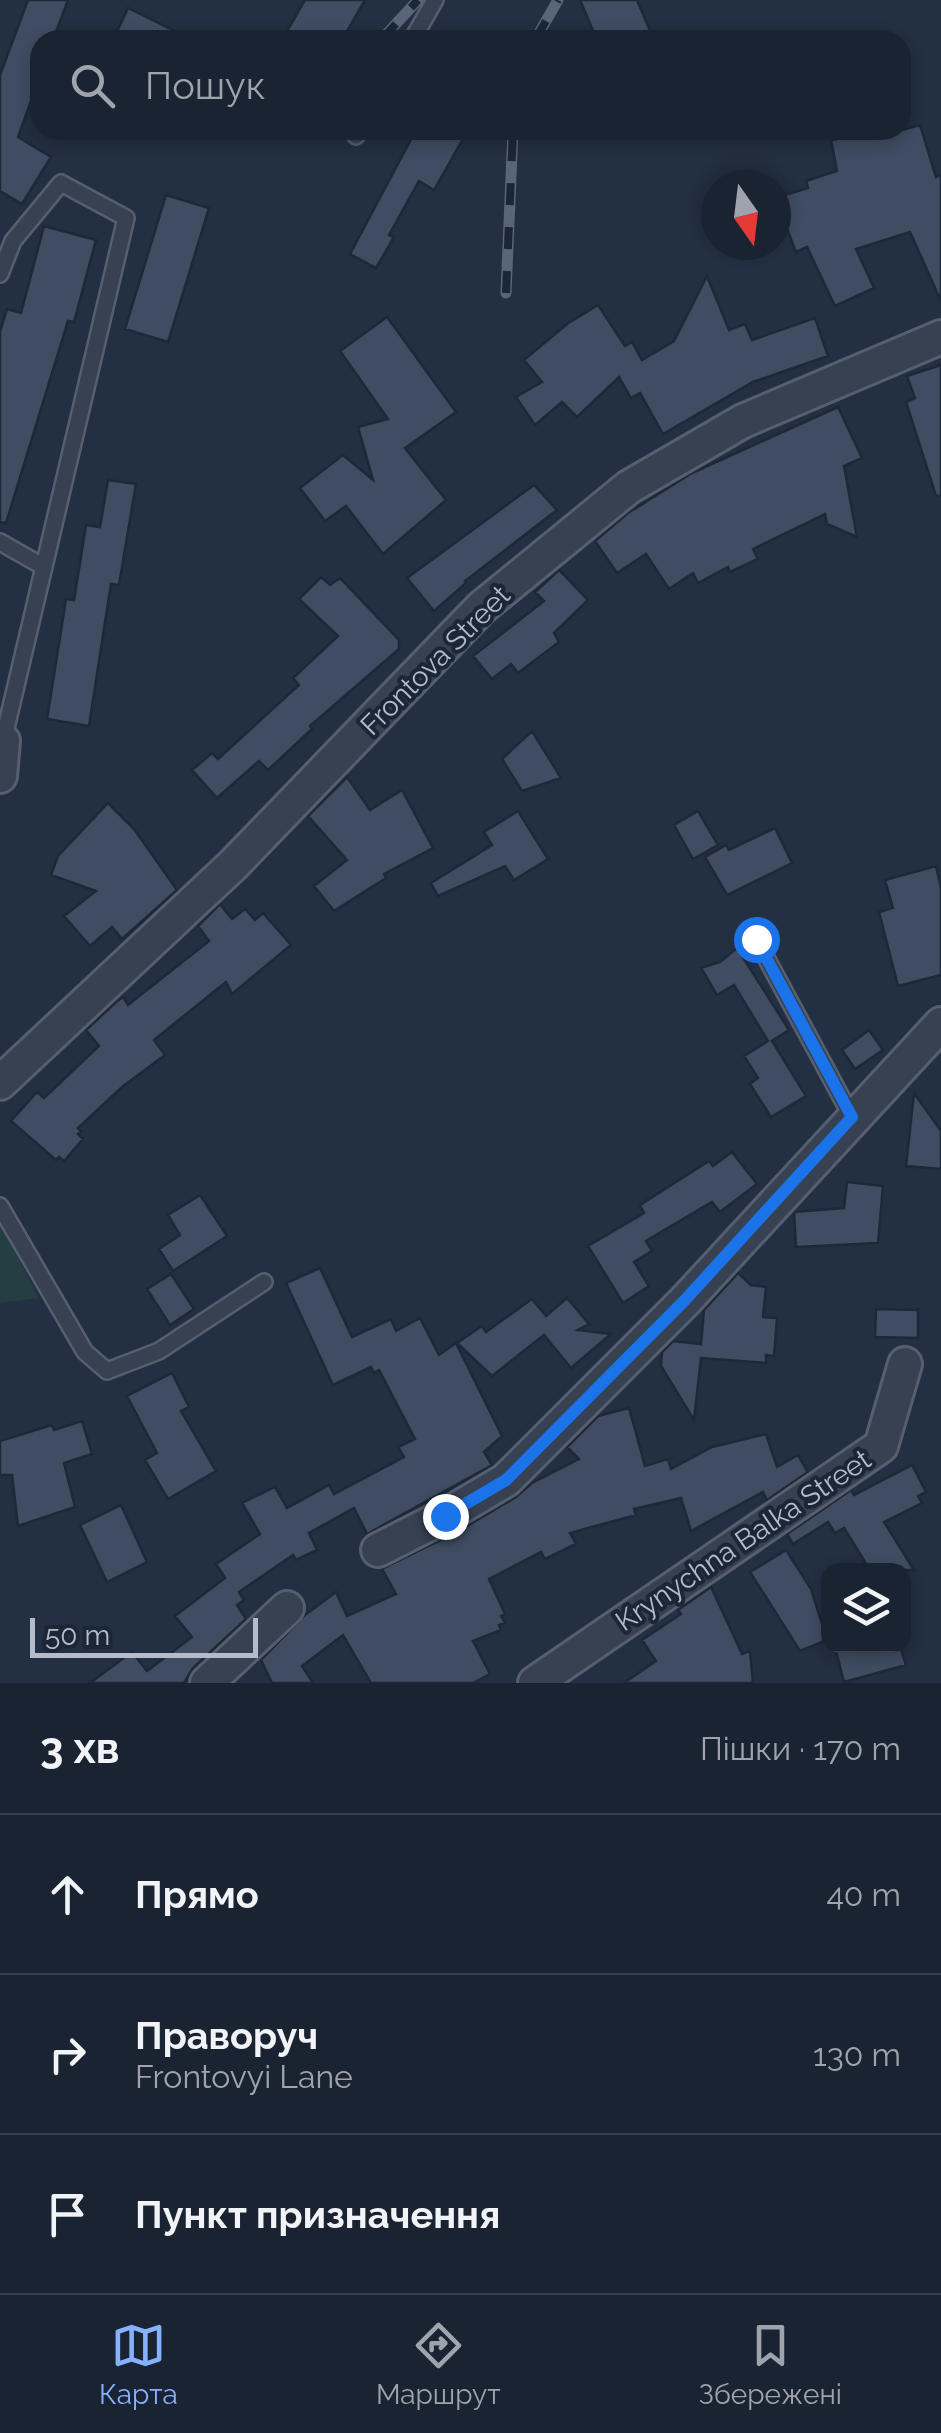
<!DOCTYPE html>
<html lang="uk">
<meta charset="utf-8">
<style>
:root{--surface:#1a2332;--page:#272f3e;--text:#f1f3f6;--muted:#9fa4ac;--line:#38404d;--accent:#85b1ff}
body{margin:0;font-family:Raleway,sans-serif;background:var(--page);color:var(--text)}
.controls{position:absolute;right:30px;bottom:30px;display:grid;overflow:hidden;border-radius:20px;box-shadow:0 5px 15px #0003}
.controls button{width:90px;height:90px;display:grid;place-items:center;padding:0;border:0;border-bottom:2px solid var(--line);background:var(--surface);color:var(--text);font:50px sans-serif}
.compass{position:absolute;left:701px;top:170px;width:90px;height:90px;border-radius:50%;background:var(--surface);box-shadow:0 5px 15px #0003;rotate:166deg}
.scale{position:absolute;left:30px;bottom:25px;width:228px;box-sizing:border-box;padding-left:10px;border:5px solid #b4bccc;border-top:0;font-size:28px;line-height:35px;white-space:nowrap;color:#b4bccc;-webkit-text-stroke:8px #1c2636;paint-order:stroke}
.stop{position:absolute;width:30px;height:30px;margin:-22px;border:8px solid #1a73e8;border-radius:50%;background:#fff}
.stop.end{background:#1a73e8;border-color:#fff;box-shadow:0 2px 10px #0008}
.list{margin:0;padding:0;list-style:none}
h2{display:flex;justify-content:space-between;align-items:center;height:130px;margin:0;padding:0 40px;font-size:42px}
h2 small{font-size:32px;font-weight:400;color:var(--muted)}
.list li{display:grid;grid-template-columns:65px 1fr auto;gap:30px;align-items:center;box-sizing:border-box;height:160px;padding:0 40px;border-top:2px solid var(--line)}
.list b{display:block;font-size:38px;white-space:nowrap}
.list p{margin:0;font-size:32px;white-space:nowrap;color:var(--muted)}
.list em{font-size:32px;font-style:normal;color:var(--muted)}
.icon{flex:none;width:55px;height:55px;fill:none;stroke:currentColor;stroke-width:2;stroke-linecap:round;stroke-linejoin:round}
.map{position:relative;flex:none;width:941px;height:1683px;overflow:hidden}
.search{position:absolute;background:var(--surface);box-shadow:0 5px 15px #0003;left:30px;right:30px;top:30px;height:110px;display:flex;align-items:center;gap:25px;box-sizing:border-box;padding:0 35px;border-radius:30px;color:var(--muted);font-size:38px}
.sheet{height:610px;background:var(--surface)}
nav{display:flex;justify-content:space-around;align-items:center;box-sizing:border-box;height:140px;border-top:2px solid var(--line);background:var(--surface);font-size:28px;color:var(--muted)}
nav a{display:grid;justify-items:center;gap:5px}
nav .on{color:var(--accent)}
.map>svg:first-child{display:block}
</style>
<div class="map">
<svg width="941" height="1683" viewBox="0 0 941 1683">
<rect width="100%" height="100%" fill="#232f42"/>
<path fill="#253e42" d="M 0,1226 L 1,1226 L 39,1298 L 0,1303 Z"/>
<path fill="#3f4c62" stroke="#1e2838" stroke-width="2.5" d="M 28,0 L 68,0 L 53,40 L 40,40 L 40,76 L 18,137 L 51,157 L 22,204 L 0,191 L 0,75 Z
M 305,0 L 365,0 L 342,40 L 282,40 Z
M 580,0 L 637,0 L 654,40 L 597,40 Z
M 128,8 L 193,40 L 113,40 Z
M 920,125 L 936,177 L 941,175 L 941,301 L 910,232 L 856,249 L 874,288 L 835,306 L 807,247 L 796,252 L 778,206 L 787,203 L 785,195 L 808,188 L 806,181 L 837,171 L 831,140 L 850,137 L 847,130 L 902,130 Z
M 416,130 L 451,130 L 464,137 L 434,190 L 419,181 L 389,235 L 394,237 L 376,268 L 350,254 Z
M 166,195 L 209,208 L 168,342 L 125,329 Z
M 44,226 L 96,240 L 74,322 L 68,321 L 6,523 L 0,522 L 0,332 L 7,309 L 21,313 Z
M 707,276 L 729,330 L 745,324 L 752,340 L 815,318 L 828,356 L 753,382 L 663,434 L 640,393 L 631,398 L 619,377 L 577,417 L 562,402 L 535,425 L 516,397 L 542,382 L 524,360 L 567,324 L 598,305 L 625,346 L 632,342 L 642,360 L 674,341 Z
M 387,317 L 456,412 L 405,448 L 446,500 L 383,554 L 346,506 L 325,521 L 300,488 L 343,455 L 373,480 L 358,427 L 388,419 L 340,351 Z
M 941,365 L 941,496 L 936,496 L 906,402 L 915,398 L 907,376 Z
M 838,407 L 862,458 L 844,466 L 857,537 L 827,524 L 825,514 L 753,549 L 758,559 L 730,572 L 728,567 L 698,583 L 693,573 L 669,589 L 646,554 L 617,573 L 595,541 L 628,513 L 692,473 Z
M 108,480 L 136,484 L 119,585 L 111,584 L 89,726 L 47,719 L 66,599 L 74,600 L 86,525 L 100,527 Z
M 534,485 L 557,510 L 465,581 L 466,583 L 434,611 L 407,578 Z
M 559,570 L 588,600 L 554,633 L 559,642 L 518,673 L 511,664 L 492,679 L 473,656 L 544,601 L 535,592 Z
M 321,577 L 330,585 L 340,578 L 399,640 L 399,649 L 310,726 L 312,729 L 268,770 L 259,761 L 217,798 L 192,770 L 212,753 L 218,759 L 299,685 L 293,678 L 338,636 L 299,599 Z
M 532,731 L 561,778 L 522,791 L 502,759 Z
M 347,777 L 370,810 L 402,790 L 433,848 L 384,874 L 386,878 L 334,911 L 314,886 L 347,860 L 308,816 Z
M 108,803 L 134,829 L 177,890 L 122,939 L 112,927 L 90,946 L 64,916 L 96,891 L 51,875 L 58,856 Z
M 518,811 L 548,859 L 514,880 L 505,866 L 438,896 L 431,883 L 492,845 L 484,832 Z
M 698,811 L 718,845 L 693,859 L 674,825 Z
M 775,828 L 792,863 L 727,895 L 705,857 L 726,845 L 729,850 Z
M 936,866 L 941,888 L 941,975 L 898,986 L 879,912 L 893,908 L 885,880 Z
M 220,904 L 232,919 L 245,909 L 255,920 L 263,913 L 291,945 L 232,994 L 226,982 L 154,1040 L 165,1055 L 122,1087 L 78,1128 L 81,1131 L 78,1134 L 83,1139 L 64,1161 L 59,1157 L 56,1160 L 11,1121 L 37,1092 L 44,1098 L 99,1046 L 86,1030 L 116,1002 L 123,997 L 128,1005 L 209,941 L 198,926 Z
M 737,948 L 789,1030 L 772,1041 L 806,1096 L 771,1117 L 750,1084 L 758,1078 L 744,1056 L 768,1041 L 734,985 L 717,995 L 701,968 L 720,962 Z
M 869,1030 L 883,1050 L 855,1069 L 842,1050 Z
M 914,1093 L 941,1131 L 941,1169 L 906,1166 Z
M 732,1152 L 757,1184 L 720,1212 L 712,1202 L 646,1241 L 652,1251 L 634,1262 L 649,1286 L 623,1303 L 588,1246 L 644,1213 L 640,1205 L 709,1161 L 713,1166 Z
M 847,1182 L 883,1186 L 878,1243 L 796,1247 L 794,1212 L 844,1208 Z
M 200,1195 L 227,1236 L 173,1271 L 159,1249 L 180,1235 L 168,1215 Z
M 320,1268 L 352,1337 L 391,1319 L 396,1331 L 420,1318 L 439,1355 L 456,1343 L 502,1436 L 484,1452 L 492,1465 L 367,1534 L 354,1508 L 309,1533 L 317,1550 L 296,1560 L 293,1555 L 239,1592 L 244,1600 L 237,1605 L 246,1619 L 193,1668 L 184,1683 L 90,1683 L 132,1652 L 147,1671 L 192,1637 L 175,1616 L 225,1578 L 216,1564 L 260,1534 L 242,1503 L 275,1487 L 287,1508 L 329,1485 L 334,1494 L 404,1457 L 398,1447 L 415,1439 L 379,1370 L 374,1373 L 371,1367 L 333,1385 L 286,1283 Z
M 738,1273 L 751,1285 L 766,1287 L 763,1317 L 777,1318 L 774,1356 L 766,1355 L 766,1363 L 701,1358 L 694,1420 L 661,1366 L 662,1352 L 673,1341 L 701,1344 L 704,1310 Z
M 171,1274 L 194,1309 L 170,1325 L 147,1289 Z
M 567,1298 L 589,1324 L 578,1330 L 611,1334 L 571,1368 L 544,1335 L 492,1376 L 457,1343 L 482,1326 L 486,1332 L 532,1299 L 546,1316 Z
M 876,1309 L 918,1310 L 918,1338 L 875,1337 Z
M 172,1373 L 189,1407 L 181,1411 L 216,1471 L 168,1499 L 145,1460 L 157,1453 L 127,1396 Z
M 629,1408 L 645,1466 L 668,1459 L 671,1469 L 712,1447 L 766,1434 L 777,1467 L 798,1455 L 808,1472 L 767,1500 L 763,1492 L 691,1531 L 681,1498 L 634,1509 L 636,1515 L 570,1533 L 576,1544 L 545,1559 L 541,1552 L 489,1579 L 505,1614 L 501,1616 L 505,1623 L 499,1625 L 501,1630 L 473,1641 L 490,1674 L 473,1683 L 371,1683 L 343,1635 L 302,1666 L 313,1683 L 272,1683 L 261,1660 L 305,1615 L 336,1592 L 347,1616 L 396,1594 L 382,1569 L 455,1533 L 516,1497 L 532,1483 L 579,1459 L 567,1447 L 598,1416 Z
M 82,1421 L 92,1454 L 64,1463 L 75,1507 L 18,1526 L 12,1475 L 0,1475 L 0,1441 L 52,1425 L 54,1430 Z
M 912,1465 L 926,1492 L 918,1496 L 922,1503 L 884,1522 L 914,1570 L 870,1570 L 844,1528 L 835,1533 L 828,1522 L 793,1544 L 787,1534 L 851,1490 L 854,1495 Z
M 121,1505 L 147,1562 L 107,1582 L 80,1525 Z
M 786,1550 L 811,1589 L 827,1640 L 800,1651 L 750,1572 Z
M 711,1587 L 742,1654 L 750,1651 L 753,1683 L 624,1683 L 656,1661 L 642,1640 L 681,1614 L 678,1610 Z
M 856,1646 L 900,1646 L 906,1665 L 844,1682 L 836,1651 Z"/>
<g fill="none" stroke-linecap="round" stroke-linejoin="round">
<g stroke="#555f6f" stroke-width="20">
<path id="lane" d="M 412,40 L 435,0
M 356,136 L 360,130
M 0,274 L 13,241 L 61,183 L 126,218 L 3,741
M 0,542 L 44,567
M 756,939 L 852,1117
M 0,1206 L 85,1352 L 107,1371 L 159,1351 L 264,1282"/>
</g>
<g stroke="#555f6f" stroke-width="38">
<path id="street" d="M 0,776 L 3,741
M 0,1083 L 233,865 L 481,608 L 629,487 L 743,421 L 941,337
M 378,1550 L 445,1516 L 506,1480 L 685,1301 L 941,1024
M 207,1683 L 287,1608
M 535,1683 L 881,1446 L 905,1364"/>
</g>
<use href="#lane" stroke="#374151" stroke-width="15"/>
<use href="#street" stroke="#374151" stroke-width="32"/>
<g stroke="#596578" stroke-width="11">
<path id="rail" d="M 381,40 L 418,0
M 535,40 L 558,0
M 506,293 L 513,130"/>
</g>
<use href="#rail" stroke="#1c2636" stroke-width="8" stroke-dasharray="22" stroke-linecap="butt"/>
</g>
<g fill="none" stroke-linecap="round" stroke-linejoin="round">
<path stroke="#1a73e8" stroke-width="12" d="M 445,1516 L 506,1480 L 685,1300 L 852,1117 L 756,939"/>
</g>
<g text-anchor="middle" stroke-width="8" stroke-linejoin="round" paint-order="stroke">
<g font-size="28" fill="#b4bccc" stroke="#1c2636">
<text transform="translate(435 660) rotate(-45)" y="10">Frontova Street</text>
<text transform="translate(743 1540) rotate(-34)" y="10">Krynychna Balka Street</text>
</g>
</g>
</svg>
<div class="controls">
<button><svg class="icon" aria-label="layers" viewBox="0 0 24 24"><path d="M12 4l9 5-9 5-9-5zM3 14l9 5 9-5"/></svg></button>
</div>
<svg class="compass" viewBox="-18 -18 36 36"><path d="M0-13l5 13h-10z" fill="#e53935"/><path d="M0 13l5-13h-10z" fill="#9fa4ac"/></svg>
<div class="scale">50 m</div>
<div class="stop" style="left:756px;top:939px"></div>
<div class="stop end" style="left:445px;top:1516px"></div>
<div class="search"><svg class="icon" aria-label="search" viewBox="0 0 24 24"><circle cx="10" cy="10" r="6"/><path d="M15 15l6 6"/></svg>Пошук</div>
</div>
<section class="sheet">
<h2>3 хв<small>Пішки · 170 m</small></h2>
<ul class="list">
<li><svg class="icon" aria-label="ahead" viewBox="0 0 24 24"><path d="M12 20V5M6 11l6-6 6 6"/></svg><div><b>Прямо</b></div><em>40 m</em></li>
<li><svg class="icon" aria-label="right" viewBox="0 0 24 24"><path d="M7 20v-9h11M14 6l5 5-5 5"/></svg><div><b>Праворуч</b><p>Frontovyi Lane</p></div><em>130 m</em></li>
<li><svg class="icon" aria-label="arrive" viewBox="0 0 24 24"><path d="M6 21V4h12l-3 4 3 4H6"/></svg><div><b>Пункт призначення</b></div></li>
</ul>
</section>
<nav>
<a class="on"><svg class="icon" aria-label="map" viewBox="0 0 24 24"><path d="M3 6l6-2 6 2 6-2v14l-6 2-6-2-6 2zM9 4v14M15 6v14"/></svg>Карта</a>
<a><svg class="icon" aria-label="directions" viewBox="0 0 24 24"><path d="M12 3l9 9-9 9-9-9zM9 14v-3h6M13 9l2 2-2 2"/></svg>Маршрут</a>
<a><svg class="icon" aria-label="saved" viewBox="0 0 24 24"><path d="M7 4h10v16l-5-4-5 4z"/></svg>Збережені</a>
</nav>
